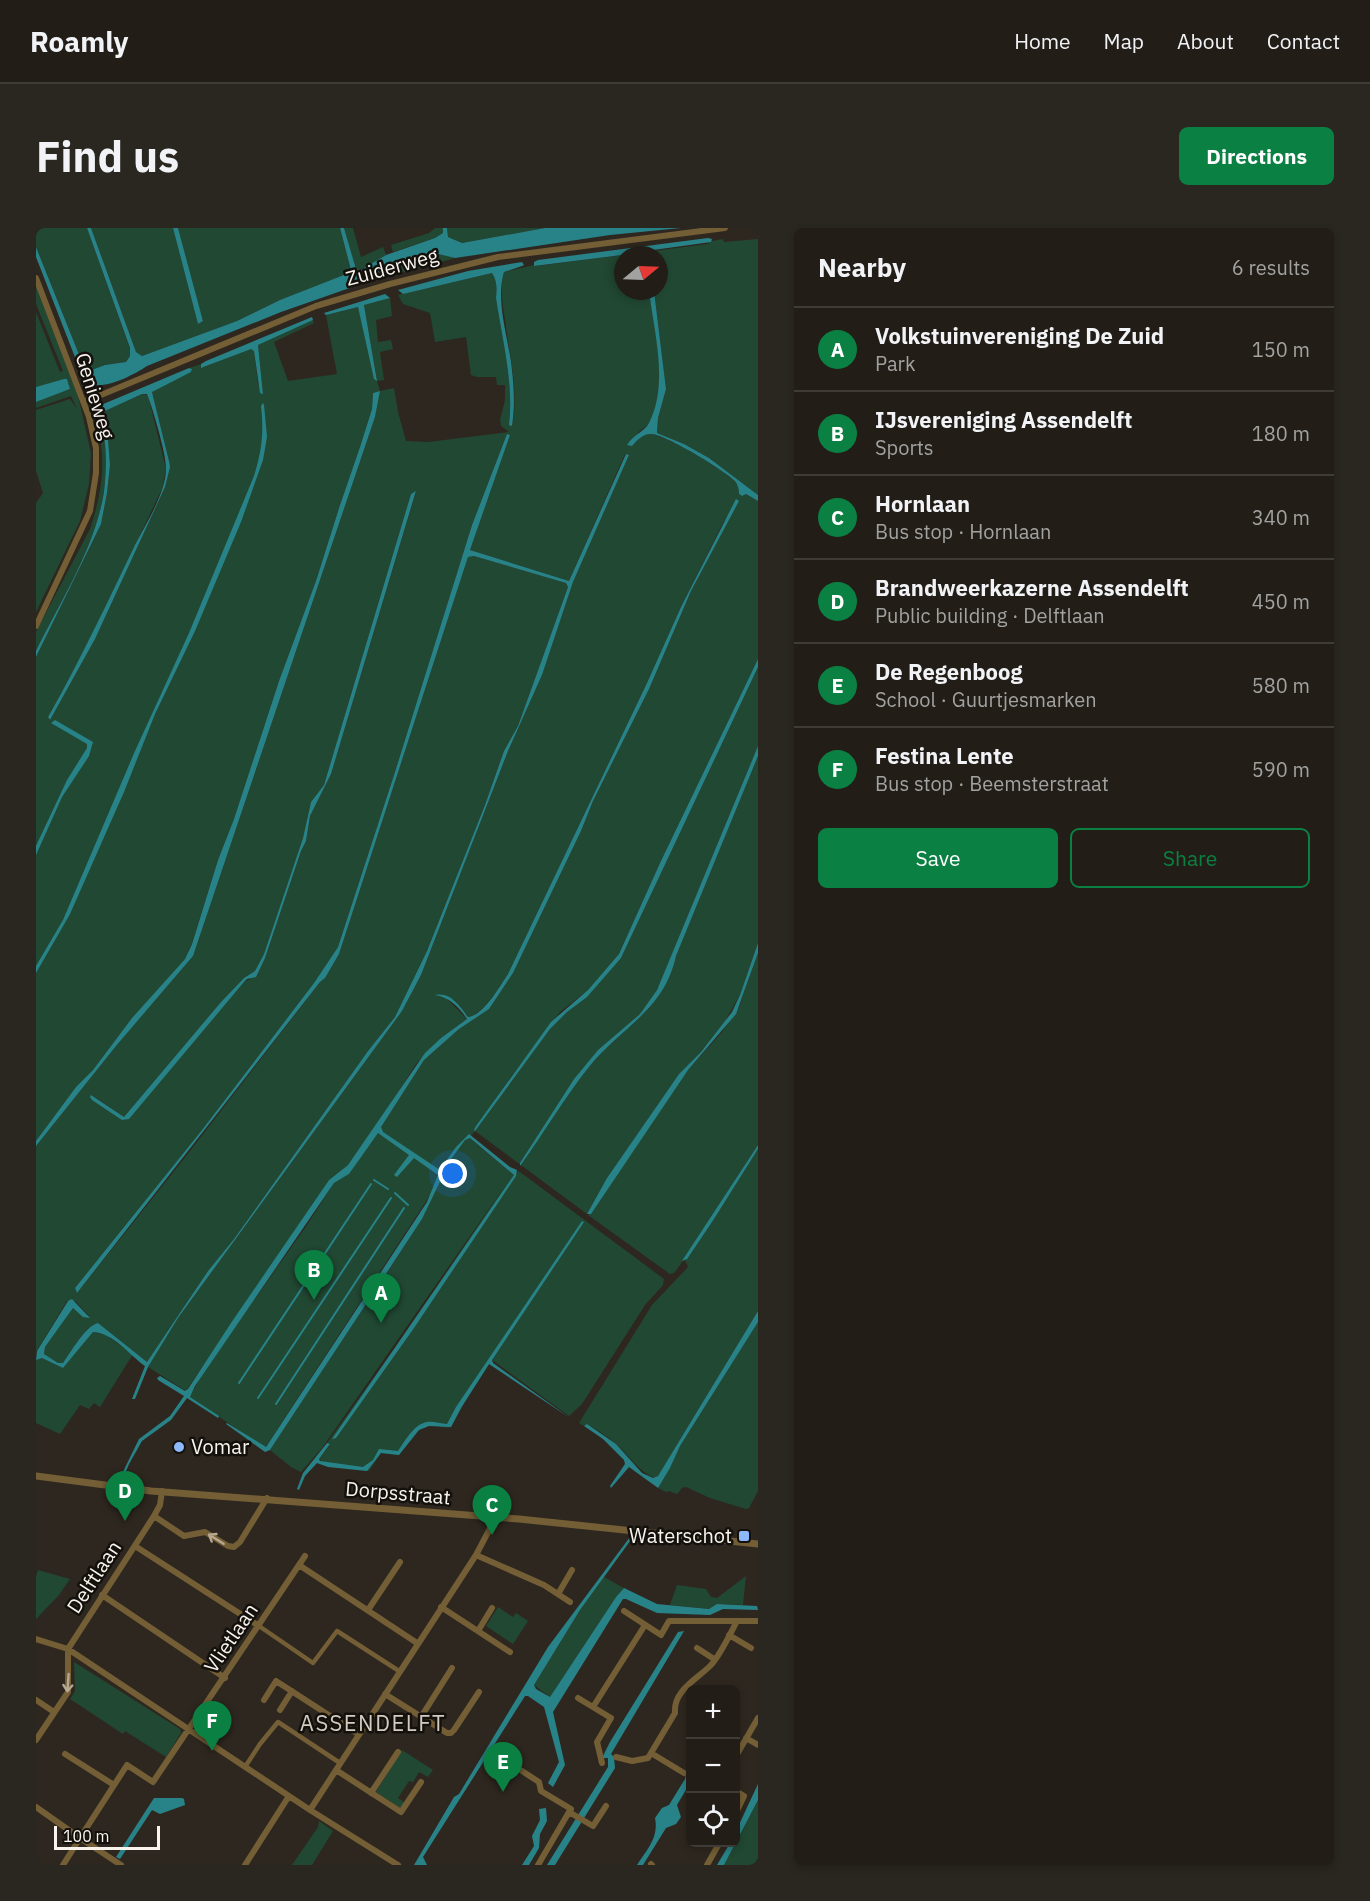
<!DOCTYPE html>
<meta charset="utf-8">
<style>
:root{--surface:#221d17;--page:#2a2620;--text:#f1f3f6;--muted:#a2a2a1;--line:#3f3b36;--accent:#0b8043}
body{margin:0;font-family:"IBM Plex Sans",sans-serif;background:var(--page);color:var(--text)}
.controls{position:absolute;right:18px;bottom:18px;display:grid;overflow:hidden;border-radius:9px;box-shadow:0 3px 9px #0003}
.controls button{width:54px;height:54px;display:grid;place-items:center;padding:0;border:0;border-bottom:2px solid var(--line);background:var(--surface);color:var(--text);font:30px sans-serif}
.compass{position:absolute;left:578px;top:18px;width:54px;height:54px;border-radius:50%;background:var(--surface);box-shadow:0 3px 9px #0003;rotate:71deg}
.scale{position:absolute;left:18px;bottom:15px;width:106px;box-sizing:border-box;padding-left:6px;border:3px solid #f8f3ed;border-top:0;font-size:16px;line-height:21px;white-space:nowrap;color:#f8f3ed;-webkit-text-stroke:4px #14110d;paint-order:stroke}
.you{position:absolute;left:417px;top:946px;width:21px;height:21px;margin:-15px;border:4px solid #fff;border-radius:50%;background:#1a73e8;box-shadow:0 0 0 9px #1a73e833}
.badge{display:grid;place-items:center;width:39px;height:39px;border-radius:50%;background:var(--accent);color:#fff;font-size:20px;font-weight:700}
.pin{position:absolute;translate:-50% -50px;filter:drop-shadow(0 2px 3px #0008)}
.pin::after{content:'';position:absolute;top:32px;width:21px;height:18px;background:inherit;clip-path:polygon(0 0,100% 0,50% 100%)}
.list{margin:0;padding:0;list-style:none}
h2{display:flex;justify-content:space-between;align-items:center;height:78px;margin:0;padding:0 24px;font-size:26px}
h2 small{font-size:20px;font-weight:400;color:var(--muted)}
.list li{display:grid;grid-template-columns:39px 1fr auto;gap:18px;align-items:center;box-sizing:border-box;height:84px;padding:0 24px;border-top:2px solid var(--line)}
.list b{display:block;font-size:22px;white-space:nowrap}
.list p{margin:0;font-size:20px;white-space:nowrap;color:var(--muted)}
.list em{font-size:20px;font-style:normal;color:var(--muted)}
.actions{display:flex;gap:12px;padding:18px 24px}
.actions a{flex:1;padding:14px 0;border:2px solid var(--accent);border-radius:9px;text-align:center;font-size:21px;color:var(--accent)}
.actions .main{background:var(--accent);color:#fff}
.icon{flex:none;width:33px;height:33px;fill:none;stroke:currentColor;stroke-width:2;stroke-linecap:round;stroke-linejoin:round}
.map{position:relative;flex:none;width:722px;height:1637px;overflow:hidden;border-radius:9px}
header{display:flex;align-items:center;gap:36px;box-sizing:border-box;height:84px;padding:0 30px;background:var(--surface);border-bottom:2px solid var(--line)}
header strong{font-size:28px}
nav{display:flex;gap:33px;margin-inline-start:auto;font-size:21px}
.intro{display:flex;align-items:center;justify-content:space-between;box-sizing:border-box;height:144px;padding:0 36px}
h1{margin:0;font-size:42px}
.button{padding:15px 27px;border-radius:9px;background:var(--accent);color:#fff;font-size:21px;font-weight:700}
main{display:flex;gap:36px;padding:0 36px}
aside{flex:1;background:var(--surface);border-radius:9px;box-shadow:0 3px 9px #0003}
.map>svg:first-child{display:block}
</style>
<header>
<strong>Roamly</strong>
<nav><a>Home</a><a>Map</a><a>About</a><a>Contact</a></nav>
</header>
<div class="intro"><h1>Find us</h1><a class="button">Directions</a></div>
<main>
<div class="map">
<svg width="722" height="1637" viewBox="0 0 722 1637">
<rect width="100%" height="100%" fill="#2e271f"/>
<path fill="#214833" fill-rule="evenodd" d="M 0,0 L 51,0 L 94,121 L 94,128 L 90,134 L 69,137 L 50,144 L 0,19 Z
M 55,0 L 137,0 L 162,96 L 167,93 L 142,0 L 304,0 L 315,42 L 310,47 L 244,72 L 201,93 L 106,128 L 100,124 Z
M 308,0 L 317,0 L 325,29 L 347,19 L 350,27 L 328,41 L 320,41 Z
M 399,0 L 407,0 L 407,5 L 399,10 L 357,24 L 355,17 L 393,5 Z
M 411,0 L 509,0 L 426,15 L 412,9 Z
M 687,11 L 688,14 L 722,11 L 722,267 L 673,230 L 648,216 L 621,205 L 622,190 L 630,161 L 618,63 L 623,63 L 623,27 L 587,27 L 671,16 L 676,13 Z
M 402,26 L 419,30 L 361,46 L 360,35 L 377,30 Z
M 587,27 L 587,63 L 613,63 C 619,105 632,152 615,192 C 612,199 606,200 602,205 C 600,209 598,214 596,218 C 601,212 608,205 616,206 C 631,208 688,242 699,253 C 703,257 703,261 703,266 L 706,268 L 710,266 L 722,273 L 722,431 L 624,635 L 583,726 L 552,762 L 524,784 L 472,853 L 438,902 L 514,801 L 585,730 L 722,439 L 722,518 L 621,762 L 604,786 L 562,822 L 538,851 L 484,935 C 507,903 529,868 554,838 C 586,799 628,782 640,728 L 722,528 L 722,715 L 704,767 L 688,795 L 665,824 L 643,846 L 571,950 L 551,986 L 439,903 L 435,908 L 434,907 L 437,913 L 479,948 L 482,943 L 484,944 L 628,1051 L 627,1057 L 609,1077 L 546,1176 L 533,1188 L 456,1132 L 430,1172 L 415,1199 C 408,1201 402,1197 395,1197 C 380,1198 371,1216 362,1227 L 345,1225 L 333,1243 L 292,1238 L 283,1231 L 294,1217 L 291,1215 L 356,1124 L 471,955 L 286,1220 L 265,1244 L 255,1239 L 234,1222 L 386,991 L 406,949 L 229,1220 L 154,1169 L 166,1146 L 271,997 L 298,955 L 313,946 L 388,832 L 423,801 L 453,781 L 477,745 L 545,603 L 557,573 L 613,461 L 655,363 L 702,273 L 687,295 L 645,379 L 611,455 L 472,746 C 464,758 447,787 432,789 C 422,775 420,769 402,767 L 408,768 L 431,791 L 405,810 L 380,836 L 344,893 L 312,937 L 293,952 L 150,1163 L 112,1139 L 142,1090 L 366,783 L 385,747 L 472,523 L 506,447 L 537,354 L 593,227 L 589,226 L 533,353 L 434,322 L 474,207 L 471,206 L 436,297 L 359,544 L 302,719 L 278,755 L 166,902 L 39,1060 L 41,1065 L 147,932 L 284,754 L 289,750 L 303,726 L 432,329 L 438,328 L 530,355 L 532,359 L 482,498 L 468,523 L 449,577 L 391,723 L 359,789 L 332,823 L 198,1011 L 172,1043 L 111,1134 L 62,1095 C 47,1099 36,1123 27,1135 L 22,1135 L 8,1126 L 9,1119 L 37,1080 L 53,1088 L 39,1073 L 31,1073 L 0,1124 L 0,918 L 80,818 L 157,728 L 339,189 L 344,163 L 337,165 L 336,181 L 324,219 L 304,277 L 280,353 L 243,453 L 198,591 L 182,632 L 156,715 L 149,731 L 96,790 L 57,842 L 40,859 L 0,913 L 0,429 L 65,296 L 71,265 L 74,237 L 69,183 L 106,166 L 112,167 L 130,241 L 126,261 L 48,424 L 12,489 L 14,492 L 59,411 L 129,259 L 133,233 L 116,164 L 120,160 L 155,144 L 156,141 L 153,140 L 165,136 L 165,139 L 169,139 L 215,120 L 218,123 L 222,156 L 227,166 L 222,117 L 277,92 L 278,95 L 238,114 L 252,153 L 301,146 L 290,87 L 322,79 C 329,104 331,128 341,152 L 328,77 L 354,70 L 356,88 L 340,92 L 342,114 L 355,112 L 357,121 L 344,124 L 348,152 L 341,153 L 344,163 L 358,160 L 362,184 L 370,213 L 392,214 L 473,204 L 465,198 L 464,192 L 469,172 L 469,157 L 461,157 L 460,149 L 441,149 L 435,147 L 430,109 L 399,114 L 394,85 L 367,76 L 362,67 L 456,45 C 461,53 461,60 460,70 C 466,111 478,155 473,196 L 476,198 C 483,162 473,126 469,91 C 466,75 464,59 468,44 L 498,37 L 500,38 ZM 380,264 L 295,546 L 274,588 L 270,613 L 265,623 L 229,730 L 216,750 L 208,754 L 92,891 L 86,892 L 56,867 L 88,889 L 185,774 L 208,750 L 219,743 L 228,726 L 267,610 L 275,574 L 288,557 L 375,266 Z
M 0,58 L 42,168 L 55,225 L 53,256 L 44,293 L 0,384 L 0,275 L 7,265 L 0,243 L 0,182 L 34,171 L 41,181 L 35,168 L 0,180 L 0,174 L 34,161 L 31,151 L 0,159 L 0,84 L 24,144 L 27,143 L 0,76 Z
M 65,177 C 62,188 67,198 68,209 C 71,227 70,246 68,264 C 59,320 25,372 0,423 L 0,404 L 54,301 C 63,274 69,246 65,217 C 64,204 54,188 65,177 Z
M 722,725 L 722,917 L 647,1033 L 638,1045 L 634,1046 L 552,987 L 555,985 L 626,877 L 652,842 L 686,804 L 703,779 Z
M 722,921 L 722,1083 L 622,1248 L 618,1250 C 601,1242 593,1227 579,1215 C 571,1208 561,1202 551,1196 L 548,1198 L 543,1195 L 616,1077 L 652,1039 L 649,1032 L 678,991 Z
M 722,1094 L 722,1263 L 713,1280 L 710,1281 L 674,1270 L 650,1259 L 646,1260 L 641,1266 L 633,1263 L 630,1264 L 622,1260 L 634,1240 L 644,1218 Z
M 57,1104 L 70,1107 L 97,1126 L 64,1179 L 58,1175 L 53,1181 L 44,1177 L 24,1206 L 0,1195 L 0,1132 L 6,1130 L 27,1140 Z
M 2,1342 L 34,1351 L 23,1367 L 0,1391 L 0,1349 Z
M 710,1348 L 707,1377 L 681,1376 L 674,1381 L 634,1377 L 641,1357 L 670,1361 L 675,1369 L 681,1370 Z
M 568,1349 L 588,1360 L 580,1369 L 514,1469 L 498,1457 L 544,1382 Z
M 462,1379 L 477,1389 L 480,1385 L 492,1393 L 477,1416 L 450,1398 Z
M 38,1434 L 144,1501 L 145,1505 L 130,1529 L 89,1503 L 87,1506 L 34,1471 L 39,1463 Z
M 366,1522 L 397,1542 L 392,1549 L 383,1544 L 377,1554 L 373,1553 L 362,1570 L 368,1574 L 370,1572 L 370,1575 L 364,1580 L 340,1564 Z
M 722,1572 L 722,1637 L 688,1637 Z
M 283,1593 L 297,1603 L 276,1637 L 256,1637 L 282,1599 Z"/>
<path fill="#288388" d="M 51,0 L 55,0 L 100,124 L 106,128 L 201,93 L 244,72 L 313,45 L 315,42 L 304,0 L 308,0 L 320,41 L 325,42 L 350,27 L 399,10 L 407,5 L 407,0 L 411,0 L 412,9 L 426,15 L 509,0 L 645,0 L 574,7 L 419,30 L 402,26 L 377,30 L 360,35 L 328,55 L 245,84 L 111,138 C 96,148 67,163 49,155 L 0,29 L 0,19 L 50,144 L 69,137 L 90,134 L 94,128 L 94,120 Z
M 137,0 L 142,0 L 167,93 L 162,96 Z
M 672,10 L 676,11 L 675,14 L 617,22 L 612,26 L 602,25 L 498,38 L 498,34 L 502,32 Z
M 486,34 L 488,37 L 486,38 L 468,44 C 459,75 473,111 476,142 C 478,160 479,179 476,198 L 473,197 C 478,155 466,111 460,70 C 461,60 461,53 456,45 L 367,66 L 362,62 L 432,43 Z
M 613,63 L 618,63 L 630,161 L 622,190 L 621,205 L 648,216 L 673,230 L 722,267 L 722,273 L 710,266 L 706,268 L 703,266 C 703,261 702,257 699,253 C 688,242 630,207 616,206 C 608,205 601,212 596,218 L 591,217 C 597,207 610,202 613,195 C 633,156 618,104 613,63 Z
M 349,66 L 354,70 L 328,77 L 341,153 L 338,151 L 322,79 L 290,87 L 288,85 Z
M 276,89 L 277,92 L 222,117 L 227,166 L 224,165 L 218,123 L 215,121 L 165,140 L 165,136 L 170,133 Z
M 153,140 L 156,141 L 155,144 L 116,164 L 133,233 L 134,239 L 129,259 L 59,411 L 14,492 L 12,489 C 44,433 71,375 99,317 C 110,296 130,264 130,241 C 131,228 116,178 111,166 L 106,166 L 69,183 L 68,187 L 71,199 L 74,237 L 71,265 L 65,296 L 0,429 L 0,423 C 25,372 59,320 68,264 C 70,246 71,227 68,209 C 67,198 62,188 65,177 Z
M 28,151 L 31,151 L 34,161 L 0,174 L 0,159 Z
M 344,163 L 339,189 L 157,728 L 80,818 L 0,918 L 0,913 L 40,859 L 57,842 L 96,790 L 149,731 L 156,716 L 182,632 L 198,591 L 243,453 L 280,353 L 304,277 L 324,219 L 336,181 L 337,165 Z
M 227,175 L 228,177 L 231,209 L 227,232 L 205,294 L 159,403 L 119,486 L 88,564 L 34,686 L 0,745 L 0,738 L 27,692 L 99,523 L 153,405 L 218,248 C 226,222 228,205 225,178 Z
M 471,206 L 474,207 L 434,322 L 533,353 L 590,226 L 593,227 L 537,354 L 506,447 L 472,523 L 385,747 L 366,783 L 142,1090 L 112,1139 L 99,1171 L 96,1171 L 109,1138 C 92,1126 79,1106 57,1104 L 27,1140 L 6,1130 L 0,1132 L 1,1123 L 32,1073 L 36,1071 L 54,1090 L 47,1089 L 37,1080 L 9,1119 L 8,1126 L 22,1135 L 27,1135 C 35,1124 49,1098 62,1095 L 111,1134 L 172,1043 L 198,1011 L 332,823 L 359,789 L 391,723 L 449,577 L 468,523 L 482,498 L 532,359 L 530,355 L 438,328 L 432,329 L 303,726 L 289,750 L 284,754 L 41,1065 L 39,1060 L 166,902 L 278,755 L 302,719 L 359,544 L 436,297 Z
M 380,263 L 295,546 L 274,588 L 270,613 L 265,623 L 229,730 L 220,749 L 211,751 L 208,754 L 93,891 L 86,892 L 56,872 L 54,869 L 55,867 L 88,889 L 185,774 L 208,750 L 219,743 L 228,726 L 267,610 L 275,574 L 288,557 L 375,266 Z
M 700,271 L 703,273 L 655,363 L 613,461 L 557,573 L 545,603 L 477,745 L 453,781 L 423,801 L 388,832 L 345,899 L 347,904 L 404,942 L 420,919 L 433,906 L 474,939 L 481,942 L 480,948 L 378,1100 L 300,1210 L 296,1211 L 478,947 L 434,910 L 429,912 L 415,931 L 386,991 L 234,1222 L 229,1224 L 190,1196 L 191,1195 L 230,1219 L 391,974 L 402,947 L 378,930 L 361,949 L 358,947 L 373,927 L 342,905 L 313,946 L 298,955 L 159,1158 L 154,1169 L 183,1188 L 182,1190 L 151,1170 L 135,1192 L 106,1213 L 93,1236 L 86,1253 L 83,1252 L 103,1211 L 134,1188 L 148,1168 L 122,1152 L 121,1150 L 124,1148 L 149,1163 L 152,1161 L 195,1095 L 293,952 L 312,937 L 389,825 L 405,810 L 431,791 C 424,780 413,769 399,767 C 415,764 423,777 432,789 C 447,788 464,758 472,746 L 611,455 L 645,379 Z
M 722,431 L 722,439 L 585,730 L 551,769 L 531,784 L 514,801 L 439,903 L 438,902 L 440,898 L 515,794 L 552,762 L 583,726 L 624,635 Z
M 19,492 L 57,514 L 53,528 L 26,569 L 0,627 L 0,618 L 31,552 L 51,520 L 51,516 L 15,495 Z
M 722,518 L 722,528 L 640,728 C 628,783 585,799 553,839 C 528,870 508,905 484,938 L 484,935 L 538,851 L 562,822 L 604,786 L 621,762 Z
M 722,715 L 722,725 L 700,786 L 652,842 L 555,986 L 551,986 L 571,950 L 643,846 L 665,824 L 696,784 L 704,767 Z
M 722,917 L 722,921 L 678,991 L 651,1031 L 646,1033 Z
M 546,993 L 548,994 L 456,1132 L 457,1135 L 534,1190 L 453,1136 L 425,1180 L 415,1199 L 393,1198 L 383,1202 L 363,1227 L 345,1225 L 331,1243 L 292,1239 L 281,1235 L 269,1248 L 263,1262 L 261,1261 L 267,1245 L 291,1215 L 294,1216 L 283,1231 L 284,1233 L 327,1239 L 337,1232 L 343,1221 L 362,1223 C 369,1213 378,1196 391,1194 C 397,1193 405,1196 411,1196 L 420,1179 Z
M 722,1083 L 722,1094 L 644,1218 L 634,1240 L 622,1260 L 593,1239 L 575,1260 L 574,1258 L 589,1236 L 588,1232 L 567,1211 L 548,1198 L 551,1196 L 580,1216 L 606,1245 L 617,1250 L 622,1248 Z
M 594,1309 L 597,1309 L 544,1382 L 498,1457 L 500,1461 L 514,1469 L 580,1369 L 588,1360 L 621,1376 L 673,1381 L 681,1376 L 721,1378 L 722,1382 L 687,1381 L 674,1387 L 621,1385 L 590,1371 L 587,1371 L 517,1484 L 529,1537 L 517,1559 L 512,1555 L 523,1534 L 508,1479 L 492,1468 L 489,1468 L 387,1629 L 391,1637 L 378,1637 L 418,1569 L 423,1566 L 512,1419 Z
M 648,1403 L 575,1526 L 578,1529 L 579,1540 L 519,1637 L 511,1637 L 572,1539 L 572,1530 L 566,1530 L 574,1514 L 642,1404 Z
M 654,1531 L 654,1555 L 641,1577 L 645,1589 L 640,1596 L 630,1600 L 607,1637 L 601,1637 C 611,1621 623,1610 619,1590 L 626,1580 L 633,1577 L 649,1551 L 651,1538 Z
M 722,1556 L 722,1572 L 688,1637 L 681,1637 L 694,1615 L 700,1614 L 700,1603 Z
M 118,1570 L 146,1570 L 148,1571 L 149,1577 L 124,1586 L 116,1582 L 84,1631 L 80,1629 Z
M 510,1580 L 511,1593 L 504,1606 L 503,1620 L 493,1637 L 486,1637 L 498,1618 L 496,1608 L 504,1592 L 503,1581 Z"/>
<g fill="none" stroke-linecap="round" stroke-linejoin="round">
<path stroke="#288388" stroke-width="2" d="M 338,952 L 352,961
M 359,965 L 372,977
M 203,1155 L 335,956
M 222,1170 L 355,970
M 240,1176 L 368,980"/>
<path stroke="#735e35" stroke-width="4.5" d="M 223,1398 L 277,1435 L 301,1403 L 363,1443
M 209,1539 L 224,1516 L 242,1494 L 304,1535"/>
<path stroke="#735e35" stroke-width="6" d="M 0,50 L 53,189 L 60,220 L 60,245 L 54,283 L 0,398
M 48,174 L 280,78 L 354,56 L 462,29 L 689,0
M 118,1288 L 148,1308 L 169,1304 L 192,1318 L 198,1319 L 204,1314 L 231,1270
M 99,1318 L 223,1398
M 440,1327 L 508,1357 L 534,1374
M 263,1337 L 381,1415
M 522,1366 L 536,1342
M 66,1367 L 189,1450
M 405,1379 L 474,1424
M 332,1382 L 364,1334
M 588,1383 L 625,1407 L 633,1393 L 722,1393
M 442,1403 L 456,1380
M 693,1407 L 715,1420
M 0,1411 L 32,1421 L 274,1582 L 440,1327 L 460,1289
M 661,1420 L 678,1431
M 349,1466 L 411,1505 L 415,1505 L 418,1502 L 443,1464
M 542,1470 L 575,1490 L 561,1514 L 566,1535
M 0,1472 L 18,1484
M 228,1472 L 240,1453 L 322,1506
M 557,1479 L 609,1397
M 244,1482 L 256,1463
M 385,1489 L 416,1440
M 710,1510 L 722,1517
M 0,1512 L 32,1464 L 32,1421 L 118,1288 L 124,1277 L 126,1263
M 615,1525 L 648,1545
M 29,1526 L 78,1557
M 700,1528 L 722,1490
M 580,1529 L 596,1533 L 612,1530 L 639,1485 C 637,1463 661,1451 674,1438 C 684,1428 694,1406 701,1393
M 300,1542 L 365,1584 L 385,1554
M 486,1543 L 503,1554 L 505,1563 L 535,1581 L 533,1584 L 557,1598 L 570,1578
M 700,1563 L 708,1568 L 700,1585
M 335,1565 L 362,1524
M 0,1579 L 44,1610 L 91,1537 L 117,1554 L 269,1328
M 274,1582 L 362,1637
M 615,1636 L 616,1637
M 27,1637 L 44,1610 L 85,1637
M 209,1637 L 253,1568
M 502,1637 L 533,1584
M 671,1637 L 684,1614"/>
<path stroke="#735e35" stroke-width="7" d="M 0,1248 L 115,1263 L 483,1291 L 722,1316"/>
</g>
<defs><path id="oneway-shaft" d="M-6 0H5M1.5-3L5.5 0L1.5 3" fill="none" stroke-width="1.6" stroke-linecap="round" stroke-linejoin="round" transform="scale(1.5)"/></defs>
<g stroke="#b6a891">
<use href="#oneway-shaft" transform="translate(180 1311) rotate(-148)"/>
<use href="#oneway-shaft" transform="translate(32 1455) rotate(94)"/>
</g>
<g fill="#8db9fc" stroke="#14110d" stroke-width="2">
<circle cx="143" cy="1219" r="6"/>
<rect x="702" y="1302" width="12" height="12" rx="3"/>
</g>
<g text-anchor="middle" stroke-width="5" stroke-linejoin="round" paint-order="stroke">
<g font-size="20" fill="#f8f3ed" stroke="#14110d">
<text transform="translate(356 39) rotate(-15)" y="7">Zuiderweg</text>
<text transform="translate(59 168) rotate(73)" y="7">Genieweg</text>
<text transform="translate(362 1265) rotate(5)" y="7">Dorpsstraat</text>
<text transform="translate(58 1349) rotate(-57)" y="7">Delftlaan</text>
<text transform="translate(195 1410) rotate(-56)" y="7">Vlietlaan</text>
</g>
<g font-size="20" fill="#f8f3ed" stroke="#14110d" text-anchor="start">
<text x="155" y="1226">Vomar</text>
<text x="696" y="1315" text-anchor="end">Waterschot</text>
</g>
<g font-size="22" letter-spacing="1.5" fill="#d3cbc0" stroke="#14110d">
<text x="337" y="1503">ASSENDELFT</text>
</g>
</g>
</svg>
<div class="controls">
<button>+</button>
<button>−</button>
<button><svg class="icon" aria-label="locate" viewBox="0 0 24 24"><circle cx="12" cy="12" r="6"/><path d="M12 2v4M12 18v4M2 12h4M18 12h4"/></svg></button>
</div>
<svg class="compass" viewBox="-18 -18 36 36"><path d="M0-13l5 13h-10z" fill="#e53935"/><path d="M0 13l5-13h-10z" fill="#a2a2a1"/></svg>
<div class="scale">100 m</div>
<div class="you"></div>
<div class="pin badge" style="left:345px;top:1095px">A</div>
<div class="pin badge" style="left:278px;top:1072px">B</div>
<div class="pin badge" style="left:456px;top:1307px">C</div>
<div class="pin badge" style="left:89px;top:1293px">D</div>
<div class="pin badge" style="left:467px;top:1564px">E</div>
<div class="pin badge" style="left:176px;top:1523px">F</div>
</div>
<aside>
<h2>Nearby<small>6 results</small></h2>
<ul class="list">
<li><span class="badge">A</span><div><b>Volkstuinvereniging De Zuid</b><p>Park</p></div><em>150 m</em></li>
<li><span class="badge">B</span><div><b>IJsvereniging Assendelft</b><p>Sports</p></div><em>180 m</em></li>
<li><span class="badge">C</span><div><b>Hornlaan</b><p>Bus stop · Hornlaan</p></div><em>340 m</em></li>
<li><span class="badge">D</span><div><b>Brandweerkazerne Assendelft</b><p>Public building · Delftlaan</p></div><em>450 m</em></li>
<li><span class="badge">E</span><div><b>De Regenboog</b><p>School · Guurtjesmarken</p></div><em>580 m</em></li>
<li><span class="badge">F</span><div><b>Festina Lente</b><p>Bus stop · Beemsterstraat</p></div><em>590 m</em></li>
</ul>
<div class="actions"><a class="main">Save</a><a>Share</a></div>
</aside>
</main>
